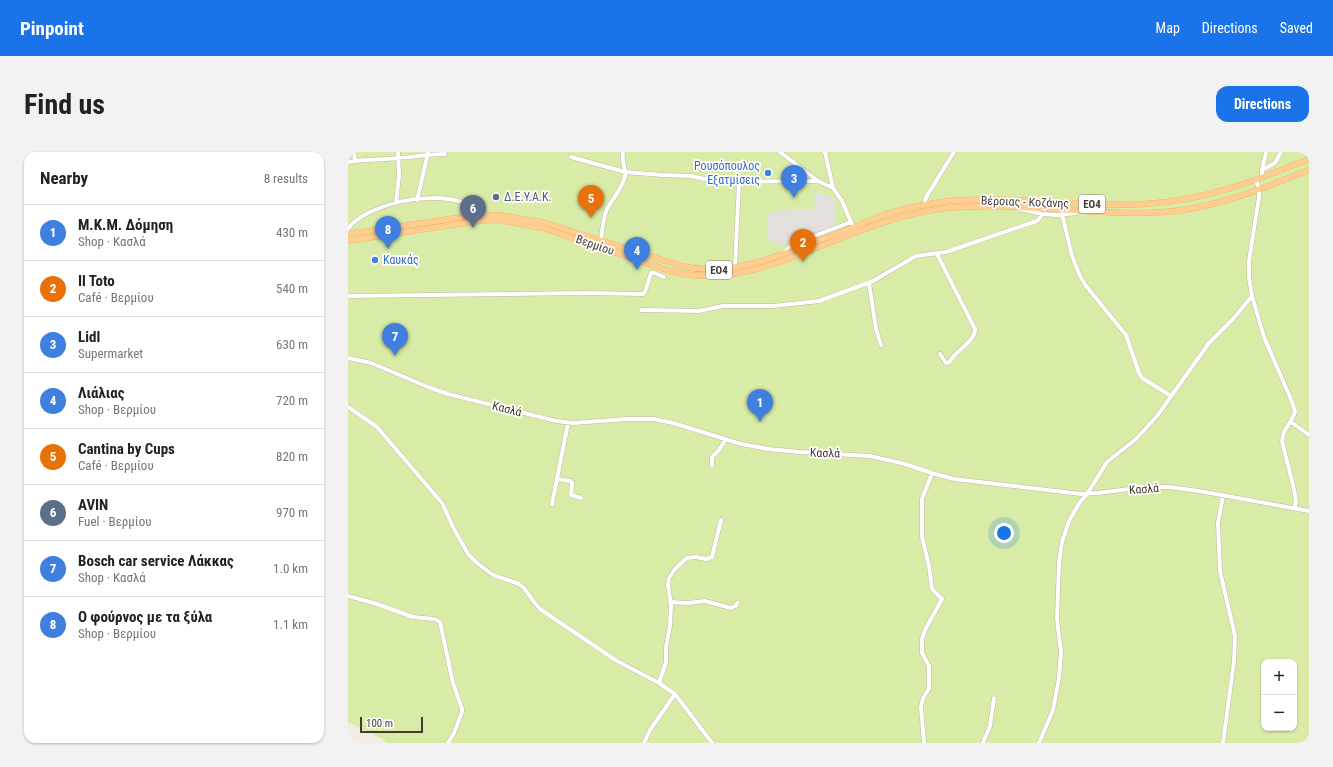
<!DOCTYPE html>
<meta charset="utf-8">
<style>
:root{--surface:#fff;--page:#f2f2f2;--text:#222;--muted:#767676;--line:#e0e0e0;--accent:#1a73e8}
body{margin:0;font-family:"Roboto Condensed",sans-serif;background:var(--page);color:var(--text)}
.controls{position:absolute;right:12px;bottom:12px;display:grid;overflow:hidden;border-radius:8px;box-shadow:0 1px 3px #0004}
.controls button{width:36px;height:36px;display:grid;place-items:center;padding:0;border:0;border-bottom:1px solid var(--line);background:var(--surface);color:var(--text);font:20px sans-serif}
.scale{position:absolute;left:12px;bottom:10px;width:63px;box-sizing:border-box;padding-left:4px;border:2px solid #463b33;border-top:0;font-size:11px;line-height:14px;white-space:nowrap;color:#463b33;-webkit-text-stroke:3px #fff;paint-order:stroke}
.you{position:absolute;left:656px;top:381px;width:14px;height:14px;margin:-10px;border:3px solid #fff;border-radius:50%;background:#1a73e8;box-shadow:0 0 0 6px #1a73e833}
.badge{display:grid;place-items:center;width:26px;height:26px;border-radius:50%;background:var(--accent);color:#fff;font-size:13px;font-weight:700}
.pin{position:absolute;translate:-50% -33px;filter:drop-shadow(0 1px 2px #0008)}
.pin::after{content:'';position:absolute;top:21px;width:14px;height:12px;background:inherit;clip-path:polygon(0 0,100% 0,50% 100%)}
.list{margin:0;padding:0;list-style:none}
h2{display:flex;justify-content:space-between;align-items:center;height:52px;margin:0;padding:0 16px;font-size:17px}
h2 small{font-size:13px;font-weight:400;color:var(--muted)}
.list li{display:grid;grid-template-columns:26px 1fr auto;gap:12px;align-items:center;box-sizing:border-box;height:56px;padding:0 16px;border-top:1px solid var(--line)}
.list b{display:block;font-size:15px;white-space:nowrap}
.list p{margin:0;font-size:13px;white-space:nowrap;color:var(--muted)}
.list em{font-size:13px;font-style:normal;color:var(--muted)}
.map{position:relative;flex:none;width:961px;height:591px;overflow:hidden;border-radius:12px}
header{display:flex;align-items:center;gap:24px;box-sizing:border-box;height:56px;padding:0 20px;background:var(--accent);color:#fff}
header strong{font-size:19px}
nav{display:flex;gap:22px;margin-inline-start:auto;font-size:14px}
.intro{display:flex;align-items:center;justify-content:space-between;box-sizing:border-box;height:96px;padding:0 24px}
h1{margin:0;font-size:28px}
.button{padding:10px 18px;border-radius:12px;background:var(--accent);color:#fff;font-size:14px;font-weight:700}
main{display:flex;gap:24px;padding:0 24px}
aside{flex:1;background:var(--surface);border-radius:12px;box-shadow:0 1px 3px #0004}
.map>svg:first-child{display:block}
</style>
<header>
<strong>Pinpoint</strong>
<nav><a>Map</a><a>Directions</a><a>Saved</a></nav>
</header>
<div class="intro"><h1>Find us</h1><a class="button">Directions</a></div>
<main>
<aside>
<h2>Nearby<small>8 results</small></h2>
<ul class="list">
<li><span class="badge" style="background:#3f7fe0">1</span><div><b>Μ.Κ.Μ. Δόμηση</b><p>Shop · Κασλά</p></div><em>430 m</em></li>
<li><span class="badge" style="background:#e8710a">2</span><div><b>Il Toto</b><p>Café · Βερμίου</p></div><em>540 m</em></li>
<li><span class="badge" style="background:#3f7fe0">3</span><div><b>Lidl</b><p>Supermarket</p></div><em>630 m</em></li>
<li><span class="badge" style="background:#3f7fe0">4</span><div><b>Λιάλιας</b><p>Shop · Βερμίου</p></div><em>720 m</em></li>
<li><span class="badge" style="background:#e8710a">5</span><div><b>Cantina by Cups</b><p>Café · Βερμίου</p></div><em>820 m</em></li>
<li><span class="badge" style="background:#5c6f8a">6</span><div><b>AVIN</b><p>Fuel · Βερμίου</p></div><em>970 m</em></li>
<li><span class="badge" style="background:#3f7fe0">7</span><div><b>Bosch car service Λάκκας</b><p>Shop · Κασλά</p></div><em>1.0 km</em></li>
<li><span class="badge" style="background:#3f7fe0">8</span><div><b>Ο φούρνος με τα ξύλα</b><p>Shop · Βερμίου</p></div><em>1.1 km</em></li>
</ul>
</aside>
<div class="map">
<svg width="961" height="591" viewBox="0 0 961 591">
<rect width="100%" height="100%" fill="#f3ece3"/>
<path fill="#d9eca7" fill-rule="evenodd" d="M 0,0 L 961,0 L 961,591 L 39,591 L 34,587 L 0,570 ZM 916,510 L 946,510 L 946,576 L 916,576 Z"/>
<path fill="#e3dfdc" d="M 466,42 L 478,42 L 487,48 L 488,73 L 479,77 L 430,95 L 429,90 L 420,89 L 420,61 L 423,62 L 423,59 L 467,57 Z"/>
<g fill="none" stroke-linecap="round" stroke-linejoin="round">
<g stroke="#c3b5a8" stroke-width="5">
<path id="minor" d="M 6,0 L 7,9
M 432,0 L 470,29
M 477,0 L 485,36 L 494,49 L 506,77
M 223,5 L 277,20 L 314,23 L 343,24 L 366,29 L 380,30 L 470,29 L 485,36
M 0,10 C 17,7 33,8 50,6 C 66,5 81,2 97,2
M 914,18 L 918,0
M 914,26 L 914,18 L 927,11 L 933,0
M 908,28 L 911,37 L 911,45 L 901,109 L 901,125 L 904,144 L 916,185 L 944,250 L 947,259 L 946,263 L 936,280 L 934,289 L 946,337 L 948,350 L 946,356
M 69,48 L 80,1
M 48,51 L 51,23 L 50,0
M 577,53 L 577,48 L 580,42 L 606,0
M 672,57 L 694,62 L 709,63 L 728,61
M 714,62 L 724,104 L 732,124 L 738,134 L 778,183 L 791,221 L 794,226 L 823,244
M 0,77 C 5,69 14,64 22,60 C 56,44 108,38 140,63
M 253,88 C 254,78 255,66 259,57 C 265,46 274,37 277,24 C 278,16 273,9 275,0
M 435,101 L 445,92 L 503,70
M 589,102 L 627,177 C 627,189 613,195 606,204 C 604,206 603,209 600,211 L 598,211 L 592,202
M 387,116 L 391,30
M 521,131 L 528,177 L 533,193
M 0,144 L 239,141 L 295,142 L 297,140 L 303,121 L 306,121 L 316,125
M 293,158 L 351,159 L 375,154 L 425,154 L 471,149 L 525,129 L 568,104 L 598,100 L 689,69 L 691,67 L 694,62
M 0,206 L 23,211 L 80,235 L 100,242 L 208,269 L 225,271 L 279,267 L 306,267 L 325,271 L 393,292 L 420,297 L 452,300 L 522,304 L 557,312 L 584,321 L 606,327 L 733,342 L 750,341 L 797,335 L 821,335 L 851,339 L 961,359
M 0,255 L 29,275 L 88,344 L 94,351 L 106,377 L 120,402 L 129,411 L 145,423 L 171,432 L 176,436 L 186,450 L 192,457 L 214,472 L 269,509 L 311,531 L 327,542 L 364,591
M 943,270 L 961,283
M 364,314 L 364,305 L 371,298 L 378,287
M 210,327 L 222,329 L 224,331 L 223,343 L 233,346
M 875,344 L 870,371 L 872,419 L 887,484 L 886,509 L 875,591
M 204,352 L 220,271
M 0,444 L 29,452 L 65,465 L 86,467 L 92,470 L 105,531 L 114,557 L 114,560 L 106,581 L 100,591
M 322,450 L 340,451 L 357,449 L 379,455 L 383,456 L 388,454 L 389,451
M 311,531 L 318,510 L 318,495 L 322,474 L 323,453 L 320,433 L 321,426 L 327,417 L 339,406 L 348,405 L 358,407 L 364,405 L 373,368
M 296,591 L 302,578 L 327,542
M 576,591 L 573,555 L 575,546 L 581,537 L 581,514 L 574,501 L 574,487 L 577,478 L 594,447 L 584,437 L 581,414 L 574,385 L 574,347 L 584,321
M 635,591 L 642,574 L 646,546
M 691,591 L 705,558 L 711,526 L 713,500 L 709,467 L 711,411 L 714,390 L 721,369 L 732,350 L 739,342 L 759,310 L 788,287 L 809,264 L 861,191 L 885,167 L 904,144"/>
</g>
<g stroke="#efa755" stroke-width="6">
<path id="major" d="M 0,82 L 129,63 L 151,63 L 198,71 L 333,114 C 363,121 389,116 417,108 C 444,99 470,89 496,79 C 510,74 522,68 536,63 C 556,56 579,52 600,49 C 666,43 731,56 796,52 C 856,49 907,29 961,7
M 0,89 L 129,69 L 151,68 L 195,76 L 322,119 C 356,128 386,124 419,114 C 479,95 535,63 599,56 C 672,49 744,65 817,60 C 866,57 915,36 961,18"/>
</g>
<use href="#minor" stroke="#fff" stroke-width="4"/>
<use href="#major" stroke="#ffcd90" stroke-width="5.5"/>
</g>
<g fill="#3f7fe0" stroke="#fff" stroke-width="1.5">
<circle cx="420" cy="21" r="4"/>
<circle cx="27" cy="108" r="4"/>
</g>
<circle fill="#5c6f8a" stroke="#fff" stroke-width="1.5" cx="148" cy="45" r="4"/>
<g text-anchor="middle" stroke-width="3.5" stroke-linejoin="round" paint-order="stroke">
<g fill="#fff" stroke="#7e7670" stroke-width="1">
<rect x="731" y="43" width="26" height="18" rx="3"/>
<rect x="358" y="109" width="26" height="18" rx="3"/>
</g>
<g font-size="11" font-weight="bold" fill="#463b33">
<text x="744" y="56">ΕΟ4</text>
<text x="371" y="122">ΕΟ4</text>
</g>
<g font-size="12" fill="#366cbe" stroke="#fff" text-anchor="end">
<text x="412" y="18">Ρουσόπουλος<tspan x="412" dy="14">Εξατμίσεις</tspan></text>
<text x="35" y="112" text-anchor="start">Καυκάς</text>
</g>
<g font-size="12" fill="#4e5e75" stroke="#fff" text-anchor="start">
<text x="156" y="49">Δ.Ε.Υ.Α.Κ.</text>
</g>
<g font-size="12" fill="#463b33" stroke="#fff">
<text transform="translate(677 50) rotate(2)" y="4">Βέροιας - Κοζάνης</text>
<text transform="translate(247 93) rotate(19)" y="4">Βερμίου</text>
<text transform="translate(159 257) rotate(14)" y="4">Κασλά</text>
<text transform="translate(477 301) rotate(2)" y="4">Κασλά</text>
<text transform="translate(796 337) rotate(-4)" y="4">Κασλά</text>
</g>
</g>
</svg>
<div class="controls">
<button>+</button>
<button>−</button>
</div>
<div class="scale">100 m</div>
<div class="you"></div>
<div class="pin badge" style="left:412px;top:270px;background:#3f7fe0">1</div>
<div class="pin badge" style="left:455px;top:110px;background:#e8710a">2</div>
<div class="pin badge" style="left:446px;top:46px;background:#3f7fe0">3</div>
<div class="pin badge" style="left:289px;top:118px;background:#3f7fe0">4</div>
<div class="pin badge" style="left:243px;top:66px;background:#e8710a">5</div>
<div class="pin badge" style="left:125px;top:76px;background:#5c6f8a">6</div>
<div class="pin badge" style="left:47px;top:204px;background:#3f7fe0">7</div>
<div class="pin badge" style="left:40px;top:97px;background:#3f7fe0">8</div>
</div>
</main>
